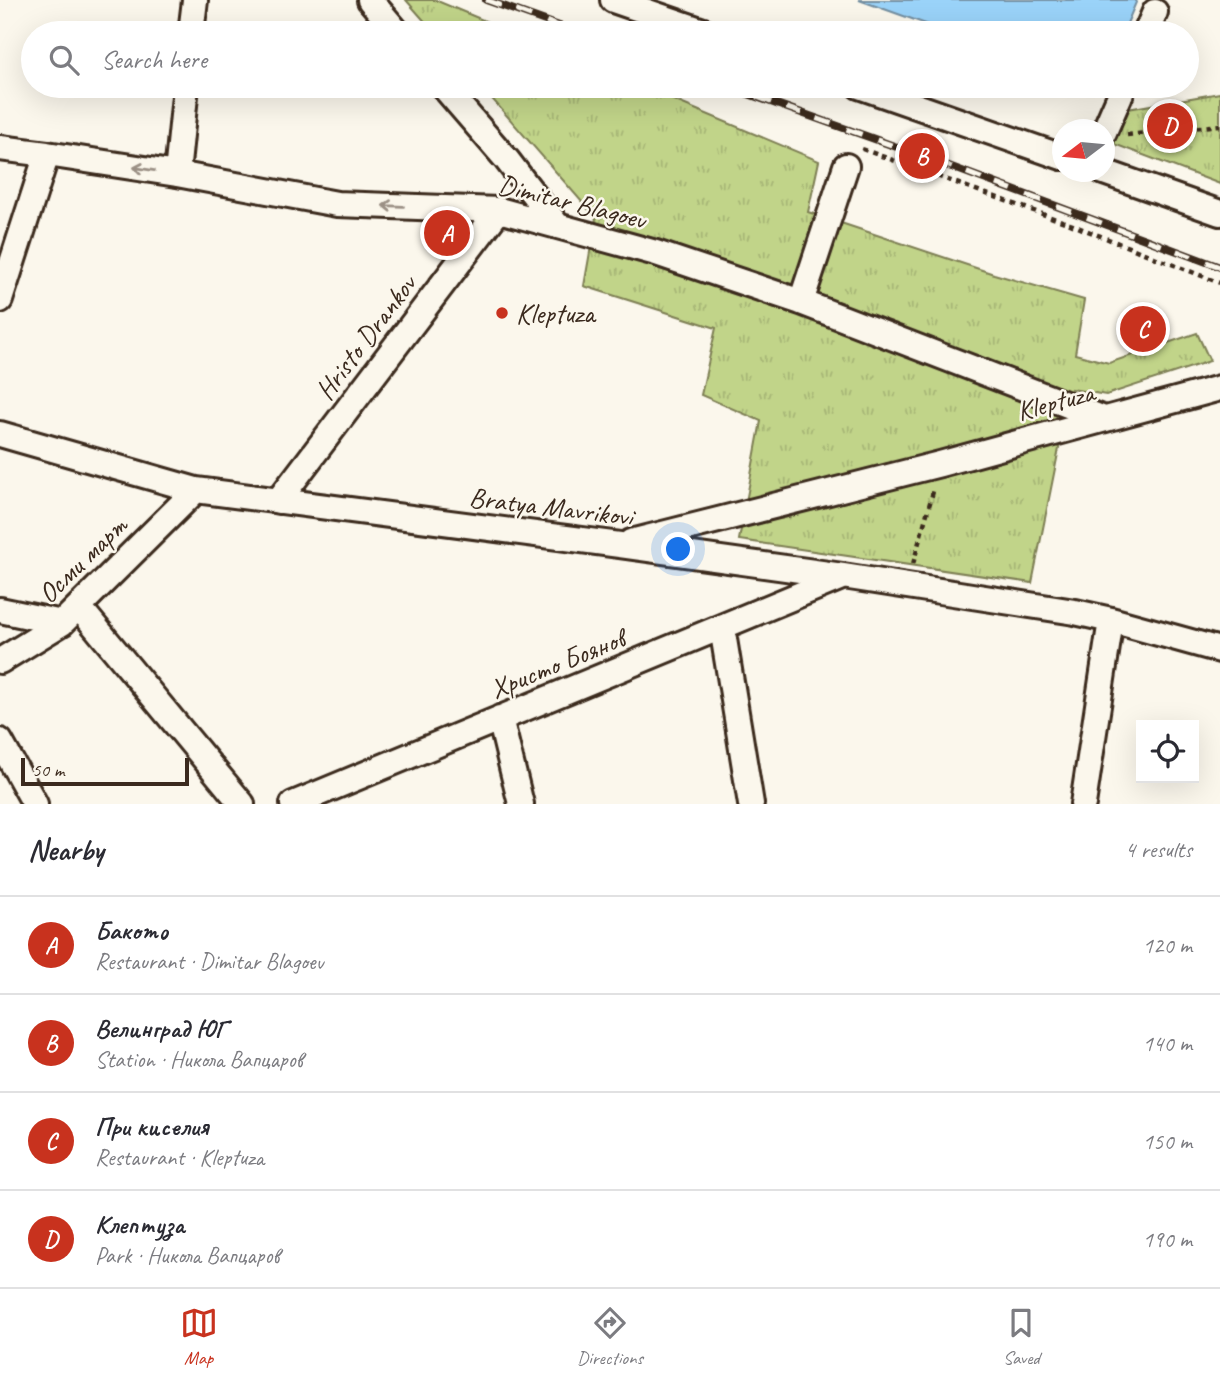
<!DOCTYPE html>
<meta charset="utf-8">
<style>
:root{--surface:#fff;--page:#f7f7f7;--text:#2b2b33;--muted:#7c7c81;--line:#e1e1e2;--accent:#c8321e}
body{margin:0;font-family:Caveat,sans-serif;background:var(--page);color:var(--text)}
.controls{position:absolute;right:21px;bottom:21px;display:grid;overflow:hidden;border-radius:0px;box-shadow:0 7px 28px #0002}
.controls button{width:63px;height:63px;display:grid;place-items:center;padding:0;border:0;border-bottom:2px solid var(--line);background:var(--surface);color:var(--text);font:35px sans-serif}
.compass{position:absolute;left:1052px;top:119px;width:63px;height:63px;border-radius:50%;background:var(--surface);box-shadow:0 7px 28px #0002;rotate:254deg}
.scale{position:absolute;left:21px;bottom:18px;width:168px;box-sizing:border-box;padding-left:7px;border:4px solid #3b2a1e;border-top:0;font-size:19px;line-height:24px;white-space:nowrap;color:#3b2a1e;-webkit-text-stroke:5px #fbf7ec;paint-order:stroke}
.you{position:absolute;left:679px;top:550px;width:24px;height:24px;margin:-18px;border:5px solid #fff;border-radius:50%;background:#1a73e8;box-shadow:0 0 0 10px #1a73e833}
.badge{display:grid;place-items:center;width:46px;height:46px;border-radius:50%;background:var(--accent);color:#fff;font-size:23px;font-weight:700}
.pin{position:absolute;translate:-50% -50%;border:4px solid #fff;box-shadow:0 2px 7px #0006}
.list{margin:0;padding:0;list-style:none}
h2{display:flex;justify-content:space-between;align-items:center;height:91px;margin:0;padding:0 28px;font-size:30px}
h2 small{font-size:23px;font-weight:400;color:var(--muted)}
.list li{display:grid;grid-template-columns:46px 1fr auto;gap:21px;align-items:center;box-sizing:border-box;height:98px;padding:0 28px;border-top:2px solid var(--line)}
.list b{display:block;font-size:26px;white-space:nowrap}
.list p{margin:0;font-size:23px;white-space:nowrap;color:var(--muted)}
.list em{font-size:23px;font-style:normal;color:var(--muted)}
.icon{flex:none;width:38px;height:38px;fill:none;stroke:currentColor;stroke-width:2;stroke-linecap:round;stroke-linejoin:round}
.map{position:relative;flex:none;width:1220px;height:804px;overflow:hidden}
.search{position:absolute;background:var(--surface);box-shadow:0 7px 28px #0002;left:21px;right:21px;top:21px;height:77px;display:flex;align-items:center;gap:18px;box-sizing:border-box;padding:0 24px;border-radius:38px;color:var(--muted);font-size:26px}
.sheet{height:483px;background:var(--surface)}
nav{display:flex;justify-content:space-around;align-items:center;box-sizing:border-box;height:98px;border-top:2px solid var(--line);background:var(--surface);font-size:19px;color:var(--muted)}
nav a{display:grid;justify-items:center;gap:4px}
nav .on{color:var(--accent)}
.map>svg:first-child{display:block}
</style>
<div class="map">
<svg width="1220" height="804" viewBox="0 0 1220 804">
<defs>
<pattern id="grass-tufts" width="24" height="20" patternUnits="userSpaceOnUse" patternTransform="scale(1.75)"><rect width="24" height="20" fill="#c1d489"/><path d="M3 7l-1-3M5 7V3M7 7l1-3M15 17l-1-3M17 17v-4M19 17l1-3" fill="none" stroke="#a7b676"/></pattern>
</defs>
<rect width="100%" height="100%" fill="#fbf7ec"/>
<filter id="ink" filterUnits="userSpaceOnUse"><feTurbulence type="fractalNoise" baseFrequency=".0143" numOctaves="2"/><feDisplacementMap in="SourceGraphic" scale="14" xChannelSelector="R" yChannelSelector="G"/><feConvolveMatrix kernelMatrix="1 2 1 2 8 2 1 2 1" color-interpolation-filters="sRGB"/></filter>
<g filter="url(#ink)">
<path fill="url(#grass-tufts)" stroke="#7e7f54" stroke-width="2" d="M 406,0 L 435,0 L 514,33 L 435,33 Z
M 481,86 L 640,86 L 819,161 L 808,212 L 994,274 L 1084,300 L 1075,354 L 1109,363 L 1197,333 L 1210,361 L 1106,395 L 1071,389 L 1032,583 L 739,540 L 761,421 L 701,395 L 716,328 L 584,286 L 596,218 Z
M 1220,93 L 1220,184 L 1114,144 L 1128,109 Z"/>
<path fill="#9ad3f9" stroke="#748fa1" stroke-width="2" d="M 859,0 L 1137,0 L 1123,33 L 951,33 Z"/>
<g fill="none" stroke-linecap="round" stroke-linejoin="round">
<g stroke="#3b2a1e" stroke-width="30">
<path id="minor" d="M 370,0 L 398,33
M 613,0 L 709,33
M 191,33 L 195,0
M 1146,33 L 1155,12
M 443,86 L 507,160 L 557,225
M 859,86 L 1062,157
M 1104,132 L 1124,86
M 0,148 L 47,154 L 177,174 L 337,204 L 499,210 L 656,253 L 801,302 L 1104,419
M 1104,172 L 1220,213
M 177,174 L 186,86
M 0,300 L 47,154
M 801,302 L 846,166
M 0,434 L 196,490 L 620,545 L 843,576 L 1075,612 L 1111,620 L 1220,650
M 278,501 L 499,210
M 631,542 L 940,464 L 1220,388
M 79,607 L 242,804
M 0,610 L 62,623
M 722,627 L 751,804
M 0,661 L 62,623 L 196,490
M 500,718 L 521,804
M 0,741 L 35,804
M 293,804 L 842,577
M 1083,804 L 1111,620"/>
</g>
<path stroke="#3b2a1e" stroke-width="4.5" stroke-dasharray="5 5" stroke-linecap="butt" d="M 1127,135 L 1220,125
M 862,149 L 1070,224 L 1220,283
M 913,564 L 934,488"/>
<use href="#minor" stroke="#fbf7ec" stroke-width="24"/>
<g stroke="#3b2a1e" stroke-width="8">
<path id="rail" d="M 486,0 L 579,33
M 726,86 L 922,156 L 1220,267"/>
</g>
<use href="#rail" stroke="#fbf7ec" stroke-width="5" stroke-dasharray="16" stroke-linecap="butt"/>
</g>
<defs><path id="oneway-shaft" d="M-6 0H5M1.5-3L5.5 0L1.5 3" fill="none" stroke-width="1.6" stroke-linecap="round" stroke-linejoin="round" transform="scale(1.75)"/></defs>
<g stroke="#9b9085">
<use href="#oneway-shaft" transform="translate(144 169) rotate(-171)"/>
<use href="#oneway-shaft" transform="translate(393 206) rotate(-178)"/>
</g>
</g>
<circle fill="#c8321e" stroke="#fbf7ec" stroke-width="2.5" cx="502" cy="313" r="7"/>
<g text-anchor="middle" stroke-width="5" stroke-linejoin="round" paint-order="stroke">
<g font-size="28" fill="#3b2a1e" stroke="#fbf7ec">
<text transform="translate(572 201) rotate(14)" y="10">Dimitar Blagoev</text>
<text transform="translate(365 337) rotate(-53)" y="10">Hristo Drankov</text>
<text transform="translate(1055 401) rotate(-15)" y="10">Kleptuza</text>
<text transform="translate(551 506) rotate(7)" y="10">Bratya Mavrikovi</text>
<text transform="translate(82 559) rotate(-44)" y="10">Осми март</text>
<text transform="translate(557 663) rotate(-22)" y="10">Христо Боянов</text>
</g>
<g font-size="28" fill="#3b2a1e" stroke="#fbf7ec" text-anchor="start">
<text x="516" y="323">Kleptuza</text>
</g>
</g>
</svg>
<div class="controls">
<button><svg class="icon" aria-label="locate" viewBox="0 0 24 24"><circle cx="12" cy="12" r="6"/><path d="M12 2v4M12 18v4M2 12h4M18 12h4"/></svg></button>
</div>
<svg class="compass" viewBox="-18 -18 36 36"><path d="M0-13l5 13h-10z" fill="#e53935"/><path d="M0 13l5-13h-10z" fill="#7c7c81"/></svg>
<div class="scale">50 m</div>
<div class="you"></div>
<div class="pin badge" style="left:447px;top:233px">A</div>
<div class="pin badge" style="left:922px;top:156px">B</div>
<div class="pin badge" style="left:1143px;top:329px">C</div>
<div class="pin badge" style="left:1170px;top:126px">D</div>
<div class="search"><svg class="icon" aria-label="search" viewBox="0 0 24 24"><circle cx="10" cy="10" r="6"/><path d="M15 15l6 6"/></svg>Search here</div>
</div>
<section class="sheet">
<h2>Nearby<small>4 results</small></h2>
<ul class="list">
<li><span class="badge">A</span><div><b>Бакото</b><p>Restaurant · Dimitar Blagoev</p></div><em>120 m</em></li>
<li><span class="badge">B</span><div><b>Велинград ЮГ</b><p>Station · Никола Вапцаров</p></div><em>140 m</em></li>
<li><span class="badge">C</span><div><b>При киселия</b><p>Restaurant · Kleptuza</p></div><em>150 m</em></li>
<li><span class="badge">D</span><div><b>Клептуза</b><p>Park · Никола Вапцаров</p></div><em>190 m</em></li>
</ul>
</section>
<nav>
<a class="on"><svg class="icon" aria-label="map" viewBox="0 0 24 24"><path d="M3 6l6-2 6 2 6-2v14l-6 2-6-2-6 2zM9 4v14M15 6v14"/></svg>Map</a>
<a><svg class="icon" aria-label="directions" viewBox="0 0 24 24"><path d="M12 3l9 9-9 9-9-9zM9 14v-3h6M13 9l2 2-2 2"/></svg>Directions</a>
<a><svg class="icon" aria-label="saved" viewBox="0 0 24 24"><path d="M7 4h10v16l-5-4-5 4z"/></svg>Saved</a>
</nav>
